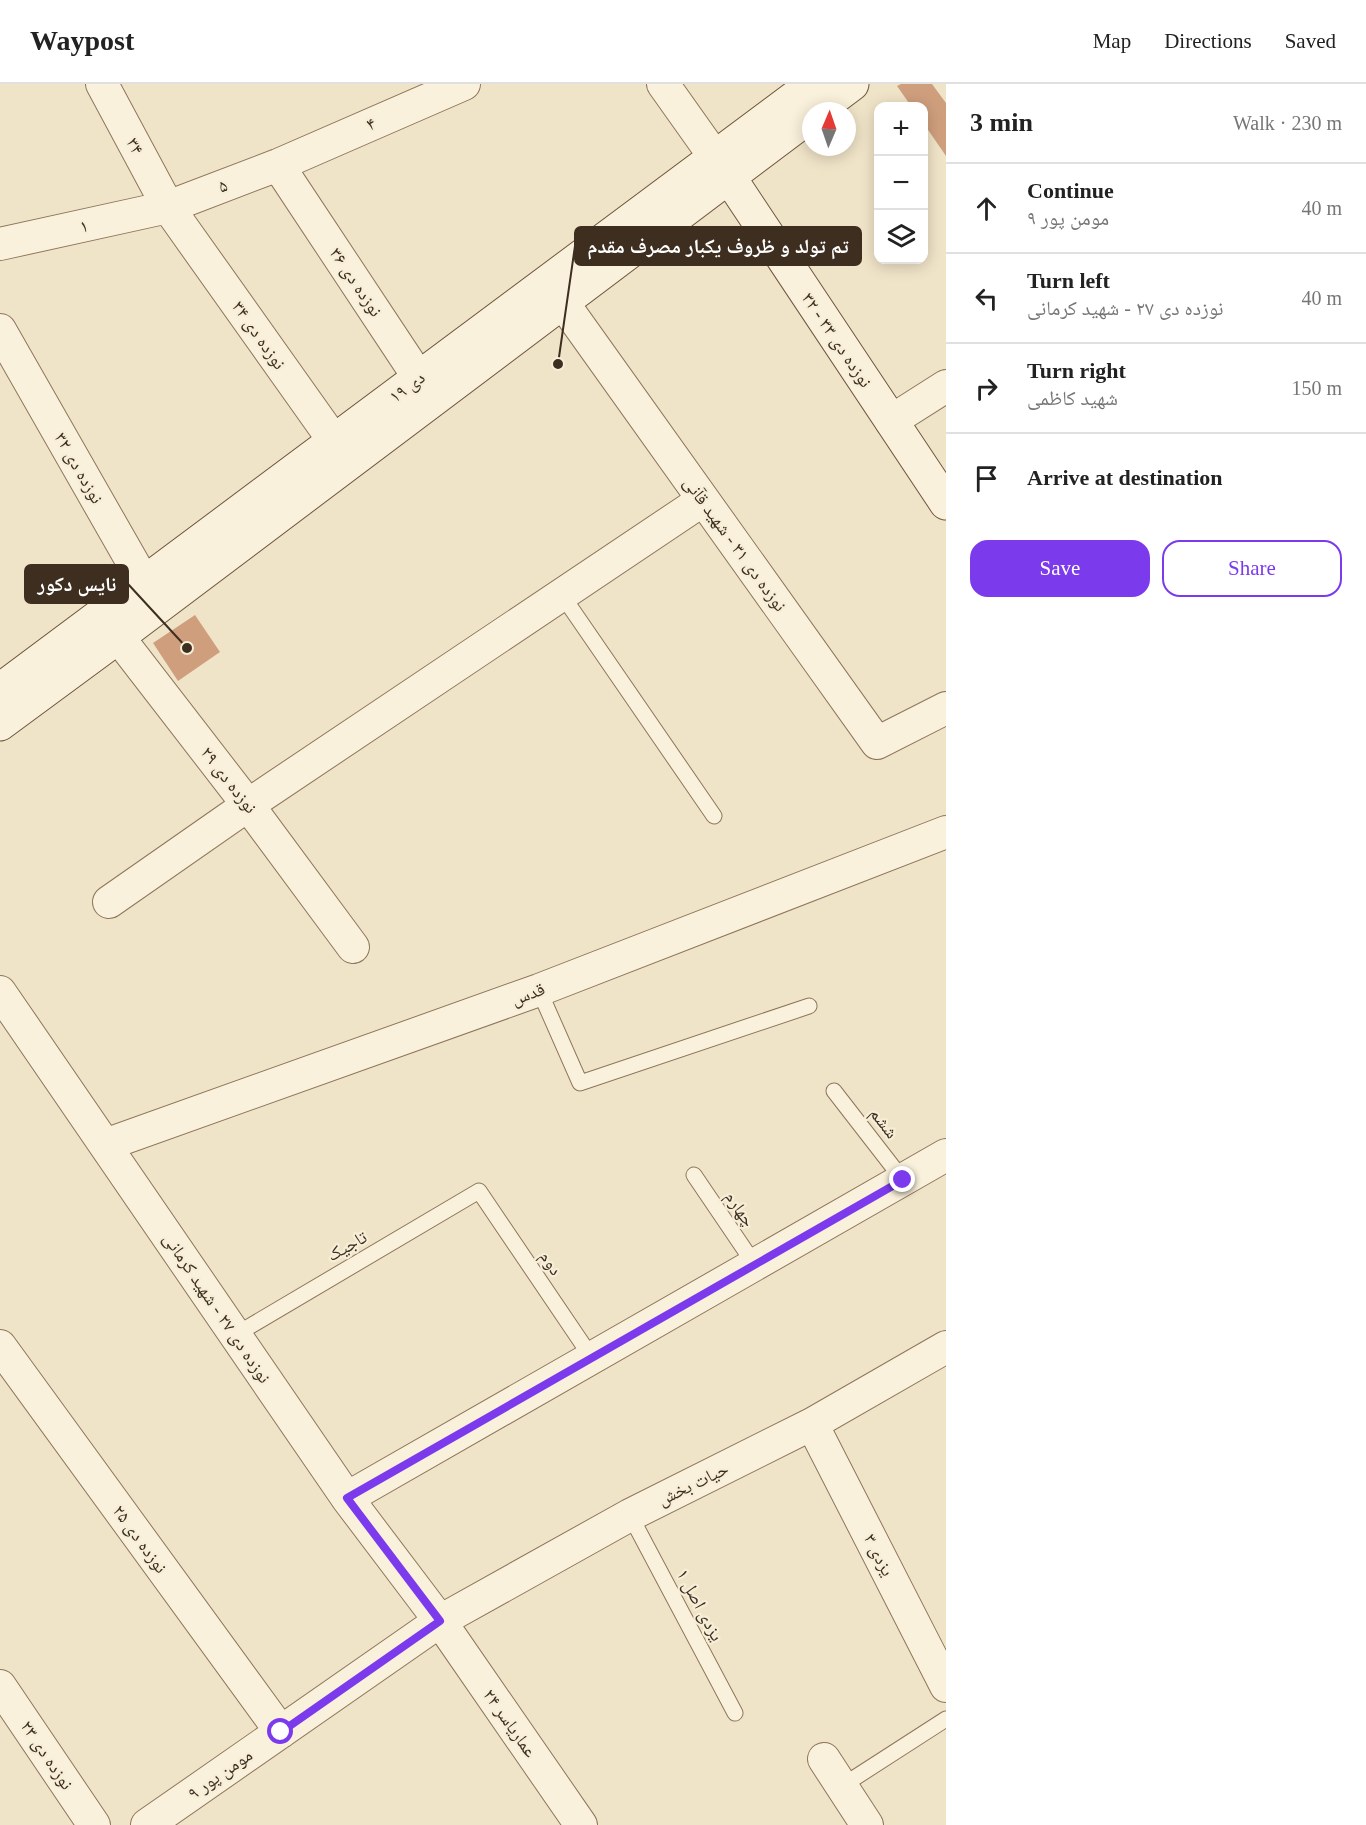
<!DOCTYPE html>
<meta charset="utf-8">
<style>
:root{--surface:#fff;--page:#f6f6f6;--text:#222;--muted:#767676;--line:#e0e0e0;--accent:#7c3aed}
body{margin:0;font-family:"Times New Roman","Noto Naskh Arabic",serif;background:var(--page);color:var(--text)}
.controls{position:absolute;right:18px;top:18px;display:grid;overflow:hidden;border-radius:12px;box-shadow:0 3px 15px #0003}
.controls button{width:54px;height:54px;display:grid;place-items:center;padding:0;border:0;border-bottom:2px solid var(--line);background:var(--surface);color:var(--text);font:30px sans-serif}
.compass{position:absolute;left:802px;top:18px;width:54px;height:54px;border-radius:50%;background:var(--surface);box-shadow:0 3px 15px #0003;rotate:2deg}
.stop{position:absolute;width:18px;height:18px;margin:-14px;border:4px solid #7c3aed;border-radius:50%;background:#fff}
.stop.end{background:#7c3aed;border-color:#fff;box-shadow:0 2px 6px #0008}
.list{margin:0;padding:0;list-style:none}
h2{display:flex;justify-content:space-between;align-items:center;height:78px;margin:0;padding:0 24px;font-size:26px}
h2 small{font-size:20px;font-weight:400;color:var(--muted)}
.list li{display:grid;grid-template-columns:39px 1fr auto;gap:18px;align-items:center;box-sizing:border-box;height:90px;padding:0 24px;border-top:2px solid var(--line)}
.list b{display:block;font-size:22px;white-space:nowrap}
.list p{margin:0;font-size:20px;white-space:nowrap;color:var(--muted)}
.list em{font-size:20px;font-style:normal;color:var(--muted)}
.actions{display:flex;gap:12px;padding:18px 24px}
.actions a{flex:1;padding:14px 0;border:2px solid var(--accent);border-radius:18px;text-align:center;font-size:21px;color:var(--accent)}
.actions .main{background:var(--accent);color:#fff}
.icon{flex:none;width:33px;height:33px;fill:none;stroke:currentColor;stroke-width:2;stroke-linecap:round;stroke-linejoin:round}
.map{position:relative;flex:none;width:946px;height:1741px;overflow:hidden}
header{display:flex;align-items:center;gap:36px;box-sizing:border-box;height:84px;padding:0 30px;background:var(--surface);border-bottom:2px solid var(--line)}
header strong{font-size:28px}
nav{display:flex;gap:33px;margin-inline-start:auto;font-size:21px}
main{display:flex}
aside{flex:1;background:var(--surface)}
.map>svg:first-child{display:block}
</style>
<header>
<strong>Waypost</strong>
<nav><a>Map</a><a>Directions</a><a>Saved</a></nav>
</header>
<main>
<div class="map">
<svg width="946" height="1741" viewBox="0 0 946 1741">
<rect width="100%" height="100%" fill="#f0e4c8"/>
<path fill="#cf9f7d" d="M 901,0 L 932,0 L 946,19 L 946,72 L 924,40 L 924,22 L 911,22 L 897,2 Z
M 195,531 L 220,568 L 178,597 L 153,559 Z"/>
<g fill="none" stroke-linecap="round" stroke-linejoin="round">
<g stroke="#8d765c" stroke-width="17">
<path id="lane" d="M 562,511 L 714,732
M 539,906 L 580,999 L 809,922
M 834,1007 L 903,1096
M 694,1091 L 755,1181
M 235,1251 L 479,1107 L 592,1274
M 630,1431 L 735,1629
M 842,1702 L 946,1635"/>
</g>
<g stroke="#8d765c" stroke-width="34">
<path id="street" d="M 102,0 L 168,123 L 349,378
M 663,0 L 729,93
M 278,81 L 433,315
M 0,160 L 168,123 L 278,81 L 464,0
M 548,198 L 877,659 L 946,624
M 0,246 L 157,521
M 891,337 L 946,302
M 102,532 L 248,721 L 353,863
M 109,818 L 248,721 L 703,416
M 0,908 L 347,1414 L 440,1537 L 581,1741
M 105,1061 L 539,906 L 946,748
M 0,1262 L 281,1648
M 812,1340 L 946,1602
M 347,1414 L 946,1071
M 0,1602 L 94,1741
M 824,1675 L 867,1741
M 147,1741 L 440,1537 L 630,1431 L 812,1340 L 946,1263"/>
</g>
<g stroke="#6f573f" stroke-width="35">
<path id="secondary" d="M 816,27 L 852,0
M 729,93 L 946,419
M 0,606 L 813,0
M 0,640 L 118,553 L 811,31"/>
</g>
<use href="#lane" stroke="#faf1dc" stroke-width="15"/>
<use href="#street" stroke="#faf1dc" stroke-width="32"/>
<use href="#secondary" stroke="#faf1dc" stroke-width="33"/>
</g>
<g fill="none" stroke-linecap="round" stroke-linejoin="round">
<path stroke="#7c3aed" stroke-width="8" d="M 281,1648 L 440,1537 L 347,1414 L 903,1096"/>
</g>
<g text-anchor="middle" stroke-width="4.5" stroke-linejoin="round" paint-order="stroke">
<g font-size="18" fill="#3d2e20" stroke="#f7eed8">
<text transform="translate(371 40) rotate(-23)" y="6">۴</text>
<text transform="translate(135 62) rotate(62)" y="6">۳۴</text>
<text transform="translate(223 102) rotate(-21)" y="6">۵</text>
<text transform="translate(84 142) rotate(-12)" y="6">۱</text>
<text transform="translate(356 198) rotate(56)" y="6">نوزده دی ۳۶</text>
<text transform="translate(259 251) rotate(55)" y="6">نوزده دی ۳۴</text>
<text transform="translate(837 256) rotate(56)" y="6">۳۲ - نوزده دی ۳۳</text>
<text transform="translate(407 303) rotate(-37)" y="6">۱۹ دی</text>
<text transform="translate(79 384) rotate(60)" y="6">نوزده دی ۳۲</text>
<text transform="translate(735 460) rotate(54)" y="6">نوزده دی ۳۱ - شهید قآنی</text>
<text transform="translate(229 696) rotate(52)" y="6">نوزده دی ۲۹</text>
<text transform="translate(528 910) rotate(-20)" y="6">قدس</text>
<text transform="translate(884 1039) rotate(52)" y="6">ششم</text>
<text transform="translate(740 1125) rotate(56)" y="6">چهارم</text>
<text transform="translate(347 1162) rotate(-30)" y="6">تاجیک</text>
<text transform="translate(551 1179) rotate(56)" y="6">دوم</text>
<text transform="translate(217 1224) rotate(56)" y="6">نوزده دی ۲۷ - شهید کرمانی</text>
<text transform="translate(693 1400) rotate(-26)" y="6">حیات بخش</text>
<text transform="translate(140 1455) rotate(54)" y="6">نوزده دی ۲۵</text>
<text transform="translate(879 1471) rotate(63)" y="6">یزدی ۳</text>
<text transform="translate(700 1521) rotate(62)" y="6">یزدی اصل ۱</text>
<text transform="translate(510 1639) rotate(55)" y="6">عماریاسر ۲۴</text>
<text transform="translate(47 1671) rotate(56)" y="6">نوزده دی ۲۳</text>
<text transform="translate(220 1690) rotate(-35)" y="6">مومن پور ۹</text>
</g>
</g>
<path fill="none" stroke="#3d2e20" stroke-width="2" d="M558 280L575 162M187 564L128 500"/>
<g fill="#3d2e20" stroke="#f7eed8" stroke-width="2">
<circle cx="558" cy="280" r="6"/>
<circle cx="187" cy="564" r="6"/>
</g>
<g fill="#3d2e20" stroke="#3d2e20" stroke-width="2">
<rect x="575" y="143" width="286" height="38" rx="6"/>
<rect x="25" y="481" width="103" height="38" rx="6"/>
</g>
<g font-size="20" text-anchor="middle" font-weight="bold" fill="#fff">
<text x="718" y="169">تم تولد و ظروف یکبار مصرف مقدم</text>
<text x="77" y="507">نایس دکور</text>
</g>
</svg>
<div class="controls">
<button>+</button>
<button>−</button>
<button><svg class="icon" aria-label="layers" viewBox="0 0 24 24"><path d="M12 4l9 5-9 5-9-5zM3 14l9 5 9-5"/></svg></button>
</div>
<svg class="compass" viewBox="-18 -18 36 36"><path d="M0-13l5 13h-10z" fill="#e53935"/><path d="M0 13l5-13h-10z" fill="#767676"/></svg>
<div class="stop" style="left:281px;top:1648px"></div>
<div class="stop end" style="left:903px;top:1096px"></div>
</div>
<aside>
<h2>3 min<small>Walk · 230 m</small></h2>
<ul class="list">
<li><svg class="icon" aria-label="ahead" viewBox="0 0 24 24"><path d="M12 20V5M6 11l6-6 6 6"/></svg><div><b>Continue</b><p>مومن پور ۹</p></div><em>40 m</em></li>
<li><svg class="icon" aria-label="left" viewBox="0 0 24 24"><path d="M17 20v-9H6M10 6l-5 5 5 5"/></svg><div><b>Turn left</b><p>نوزده دی ۲۷ - شهید کرمانی</p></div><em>40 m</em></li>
<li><svg class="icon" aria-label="right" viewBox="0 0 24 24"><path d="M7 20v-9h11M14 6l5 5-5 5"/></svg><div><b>Turn right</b><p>شهید کاظمی</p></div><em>150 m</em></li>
<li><svg class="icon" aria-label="arrive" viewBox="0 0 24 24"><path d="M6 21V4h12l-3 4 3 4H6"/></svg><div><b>Arrive at destination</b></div></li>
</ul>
<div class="actions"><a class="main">Save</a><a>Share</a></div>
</aside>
</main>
